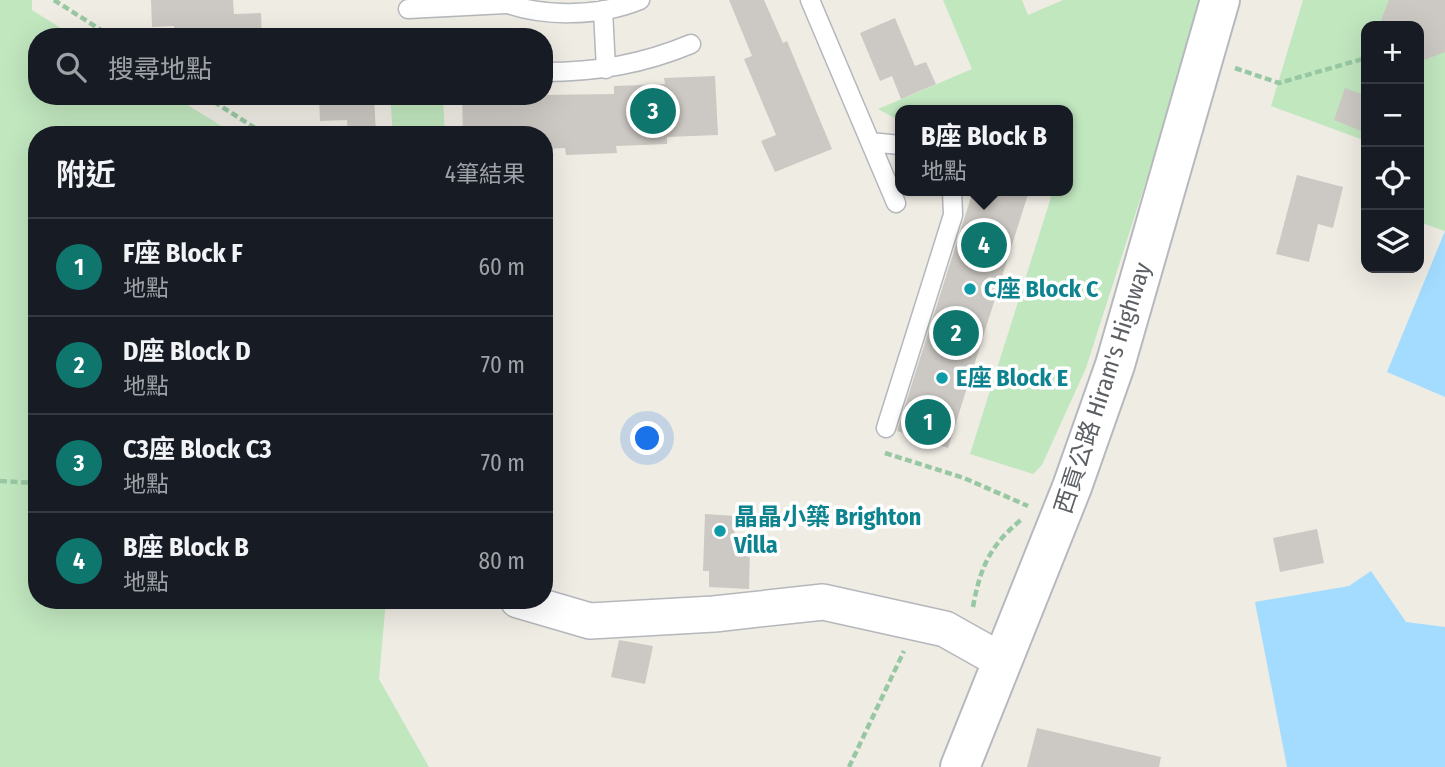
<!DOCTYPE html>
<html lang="zh-TW">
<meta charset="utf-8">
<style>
:root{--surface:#171b24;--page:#242831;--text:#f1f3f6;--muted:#9ea1a6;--line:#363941;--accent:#0f766e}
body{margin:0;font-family:"Fira Sans Condensed","Noto Sans TC",sans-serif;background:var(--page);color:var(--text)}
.controls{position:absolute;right:21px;top:21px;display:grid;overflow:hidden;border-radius:14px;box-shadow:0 7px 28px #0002}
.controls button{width:63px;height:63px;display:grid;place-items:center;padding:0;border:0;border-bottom:2px solid var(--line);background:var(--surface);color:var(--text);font:35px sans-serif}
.you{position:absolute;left:648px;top:439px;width:24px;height:24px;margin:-18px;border:5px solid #fff;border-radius:50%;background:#1a73e8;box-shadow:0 0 0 10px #1a73e833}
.badge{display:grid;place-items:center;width:46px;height:46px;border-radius:50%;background:var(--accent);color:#fff;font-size:23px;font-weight:700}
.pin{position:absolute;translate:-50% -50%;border:4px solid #fff;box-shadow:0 2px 7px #0006}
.popup{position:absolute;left:895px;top:105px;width:178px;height:91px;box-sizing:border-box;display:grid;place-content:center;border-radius:14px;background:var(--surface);filter:drop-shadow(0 2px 5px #0005);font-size:23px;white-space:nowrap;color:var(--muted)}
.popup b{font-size:26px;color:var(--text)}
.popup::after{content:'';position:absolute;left:50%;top:100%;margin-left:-14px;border:14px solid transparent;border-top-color:var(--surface)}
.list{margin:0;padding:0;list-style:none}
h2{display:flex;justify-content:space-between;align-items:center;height:91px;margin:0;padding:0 28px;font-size:30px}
h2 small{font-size:23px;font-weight:400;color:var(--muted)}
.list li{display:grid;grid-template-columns:46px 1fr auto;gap:21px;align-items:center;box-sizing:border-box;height:98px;padding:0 28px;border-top:2px solid var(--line)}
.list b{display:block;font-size:26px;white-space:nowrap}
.list p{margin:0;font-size:23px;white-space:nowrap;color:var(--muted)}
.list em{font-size:23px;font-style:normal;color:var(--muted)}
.icon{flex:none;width:38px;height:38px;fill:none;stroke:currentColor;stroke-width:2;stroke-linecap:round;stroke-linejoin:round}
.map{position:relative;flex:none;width:1445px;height:767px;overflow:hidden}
.search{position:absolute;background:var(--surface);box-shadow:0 7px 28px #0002;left:28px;top:28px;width:525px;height:77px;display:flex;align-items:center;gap:18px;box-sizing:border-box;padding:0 24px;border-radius:28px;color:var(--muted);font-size:26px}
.panel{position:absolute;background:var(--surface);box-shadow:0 7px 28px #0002;left:28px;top:126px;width:525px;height:483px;border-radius:28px}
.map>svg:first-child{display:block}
</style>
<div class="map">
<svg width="1445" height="767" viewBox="0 0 1445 767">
<rect width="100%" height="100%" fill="#efece4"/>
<path fill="#c1e7bf" d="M 0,0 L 32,0 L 32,10 L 75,37 L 37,37 L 37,96 L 173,96 L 236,135 L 37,135 L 37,600 L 386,600 L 379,679 L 429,767 L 0,767 Z
M 943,0 L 1022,0 L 1028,15 L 1063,0 L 1204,0 L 1086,368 L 1042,465 L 1033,474 L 970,454 L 1053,191 L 1068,191 L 1068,110 L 900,110 L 900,121 L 878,109 L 972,69 Z
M 1303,0 L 1445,0 L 1445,231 L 1419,222 L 1419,26 L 1366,26 L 1366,141 L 1271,106 Z
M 390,96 L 443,96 L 445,135 L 393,135 Z"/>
<path fill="#a3dcff" d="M 1445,231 L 1445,397 L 1387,372 Z
M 1371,571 L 1406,622 L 1445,627 L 1445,767 L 1287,767 L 1255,602 L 1349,586 Z"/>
<path fill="#ccc8c3" d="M 151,0 L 233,0 L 234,14 L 261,13 L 262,37 L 174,37 L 174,26 L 152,27 Z
M 729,0 L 764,0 L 783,43 L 787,41 L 832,149 L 775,172 L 761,141 L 776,135 L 744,59 L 752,56 Z
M 1389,0 L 1445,0 L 1445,52 L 1419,62 L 1419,26 L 1379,26 Z
M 895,18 L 915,66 L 926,62 L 936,84 L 901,99 L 892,76 L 880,81 L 860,33 Z
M 715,76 L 718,135 L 667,137 L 667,144 L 616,146 L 617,153 L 566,155 L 565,148 L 544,149 L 544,135 L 463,135 L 462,96 L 614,94 L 614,86 L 665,84 L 664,78 Z
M 1345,88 L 1366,96 L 1366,133 L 1334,120 Z
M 319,96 L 374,96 L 376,135 L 348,135 L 347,120 L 320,121 Z
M 1297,175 L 1343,187 L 1333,228 L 1318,224 L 1309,262 L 1276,254 Z
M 973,191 L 1029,191 L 948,448 L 897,431 Z
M 705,514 L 735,516 L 734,546 L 750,547 L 749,589 L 709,587 L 709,571 L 703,571 Z
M 1317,529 L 1324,563 L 1280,572 L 1273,538 Z
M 619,640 L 653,646 L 645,684 L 611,677 Z
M 1037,728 L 1161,757 L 1159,767 L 1027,767 Z"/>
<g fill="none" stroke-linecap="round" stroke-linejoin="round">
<g stroke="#b4b7bb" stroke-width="21">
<path id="lane" d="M 498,0 C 539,18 599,17 640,0
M 810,0 L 896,203
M 408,9 L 506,4
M 603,10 L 606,69
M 544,72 C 597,72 643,64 691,44
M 870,142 L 900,145
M 886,428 L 953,215 L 952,191"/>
</g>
<g stroke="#b4b7bb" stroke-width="38">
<path id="street" d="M 518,600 L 590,621 L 714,614 L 823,602 L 945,629 L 1002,661"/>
</g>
<g stroke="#b5b9be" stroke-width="42">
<path id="secondary" d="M 960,767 L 1072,487 L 1115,365 L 1220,0"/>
</g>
<path stroke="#98c8a3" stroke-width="4.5" stroke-dasharray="7 3.5" stroke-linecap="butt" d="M 54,0 L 112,37
M 1235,68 L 1279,83 L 1366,58
M 205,96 L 266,135
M 544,330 L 550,335 L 544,354
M 885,453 L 964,478 L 1028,506
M 0,481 L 37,483
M 973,607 C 980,568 990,545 1021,520
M 849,767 L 904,651"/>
<use href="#lane" stroke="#fff" stroke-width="18"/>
<use href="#street" stroke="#fff" stroke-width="35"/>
<use href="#secondary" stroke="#fff" stroke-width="38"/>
</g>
<g fill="#0f9aa8" stroke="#fff" stroke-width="2.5">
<circle cx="970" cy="289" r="7"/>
<circle cx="942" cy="378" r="7"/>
<circle cx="720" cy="531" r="7"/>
</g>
<g text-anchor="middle" stroke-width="7" stroke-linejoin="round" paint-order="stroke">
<g font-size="24" font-weight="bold" fill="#0d838f" stroke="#fff" text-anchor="start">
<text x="984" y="297">C座 Block C</text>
<text x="956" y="386">E座 Block E</text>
<text x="734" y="525">晶晶小築 Brighton<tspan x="734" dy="28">Villa</tspan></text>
</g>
<g font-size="24" fill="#5c6065" stroke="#fff">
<text transform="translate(1103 388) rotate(-72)" y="8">西貢公路 Hiram's Highway</text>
</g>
</g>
</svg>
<div class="controls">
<button>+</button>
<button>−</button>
<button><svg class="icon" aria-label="locate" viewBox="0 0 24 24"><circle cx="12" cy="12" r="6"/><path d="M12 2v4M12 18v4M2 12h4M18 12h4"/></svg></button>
<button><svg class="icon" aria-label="layers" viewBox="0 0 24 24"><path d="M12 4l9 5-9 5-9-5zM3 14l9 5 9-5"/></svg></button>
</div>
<div class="you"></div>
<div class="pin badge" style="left:928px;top:422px">1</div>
<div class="pin badge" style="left:956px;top:333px">2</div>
<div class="pin badge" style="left:653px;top:111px">3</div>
<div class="pin badge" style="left:984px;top:245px">4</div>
<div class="popup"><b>B座 Block B</b>地點</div>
<div class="search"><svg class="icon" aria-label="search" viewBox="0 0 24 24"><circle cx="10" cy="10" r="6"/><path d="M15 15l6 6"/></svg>搜尋地點</div>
<section class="panel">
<h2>附近<small>4筆結果</small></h2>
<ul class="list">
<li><span class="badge">1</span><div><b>F座 Block F</b><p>地點</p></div><em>60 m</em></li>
<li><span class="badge">2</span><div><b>D座 Block D</b><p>地點</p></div><em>70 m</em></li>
<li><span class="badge">3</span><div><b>C3座 Block C3</b><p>地點</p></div><em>70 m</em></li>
<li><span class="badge">4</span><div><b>B座 Block B</b><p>地點</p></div><em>80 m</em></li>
</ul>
</section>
</div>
